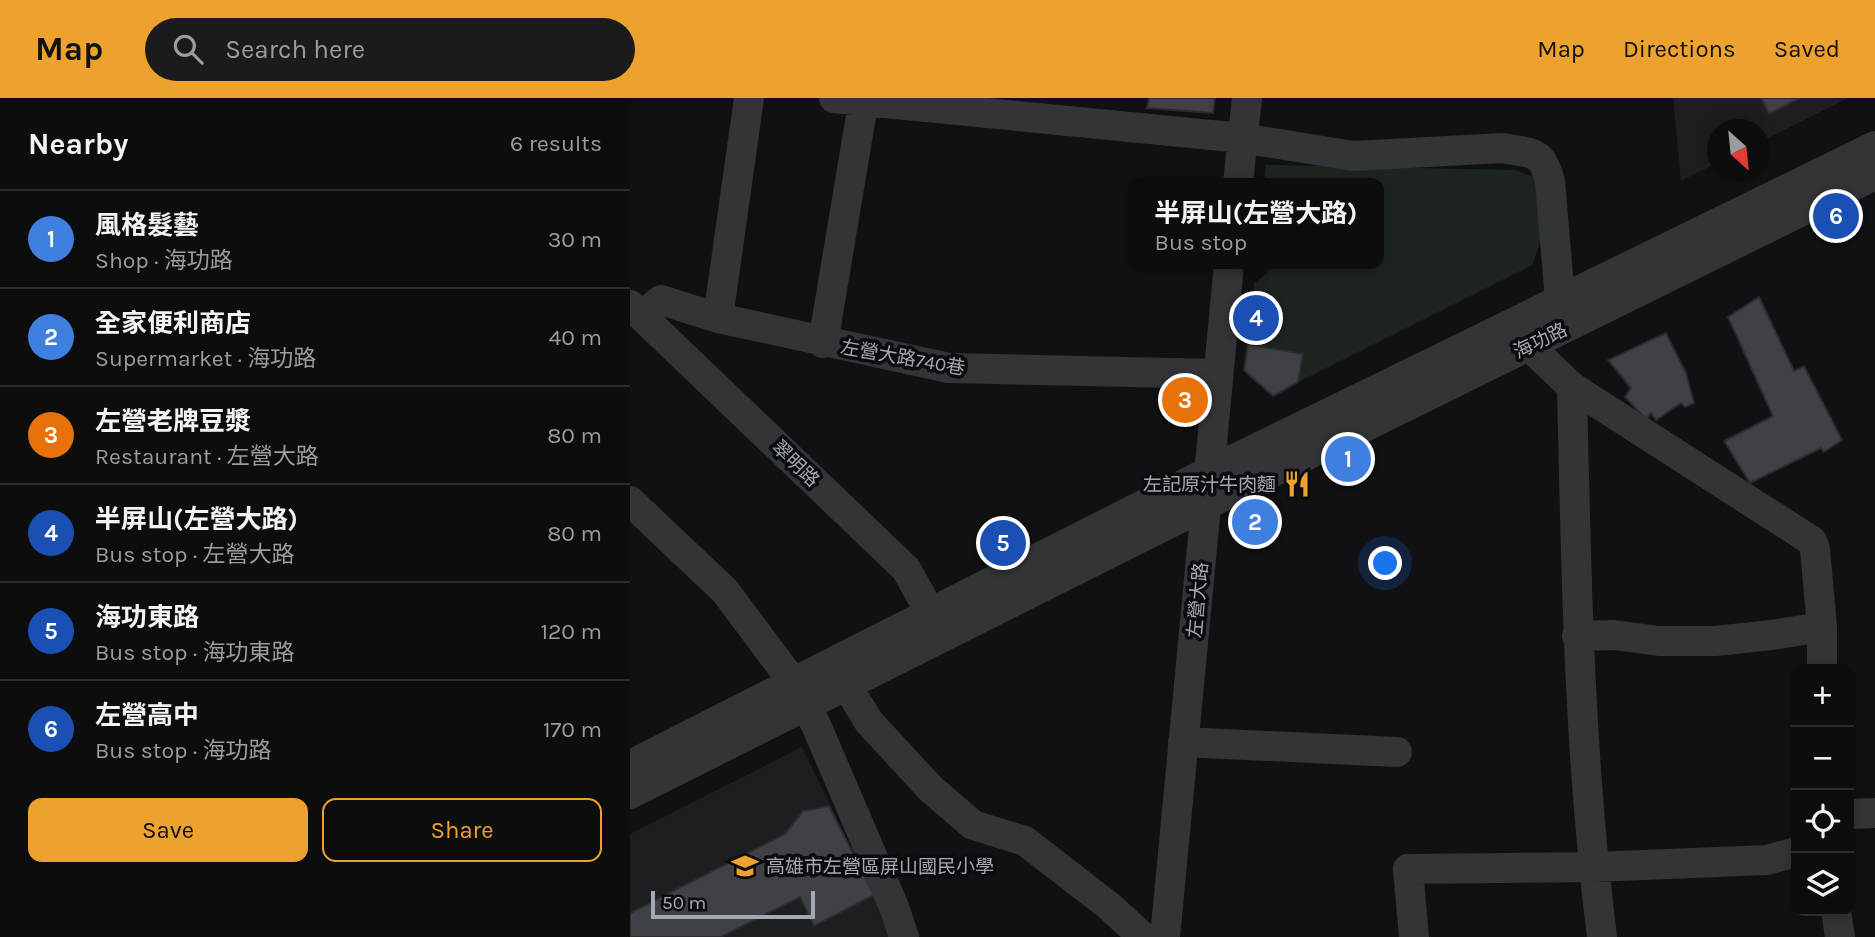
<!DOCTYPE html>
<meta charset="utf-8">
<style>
:root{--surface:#0d0d0e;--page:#1b1b1c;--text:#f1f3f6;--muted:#9a9c9e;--line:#2d2d2e;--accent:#eda22f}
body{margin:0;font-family:Karla,"Noto Sans TC",sans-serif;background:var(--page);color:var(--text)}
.controls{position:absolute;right:21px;bottom:21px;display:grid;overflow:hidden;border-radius:14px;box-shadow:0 4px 10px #0003}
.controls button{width:63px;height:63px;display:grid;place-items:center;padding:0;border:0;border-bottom:2px solid var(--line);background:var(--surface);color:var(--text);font:35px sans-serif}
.compass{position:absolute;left:1077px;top:21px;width:63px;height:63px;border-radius:50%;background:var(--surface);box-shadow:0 4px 10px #0003;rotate:153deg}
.scale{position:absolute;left:21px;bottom:18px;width:164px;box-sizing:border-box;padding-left:7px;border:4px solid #a3a9b3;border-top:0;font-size:19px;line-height:24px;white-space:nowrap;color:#a3a9b3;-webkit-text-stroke:5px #0c0c0e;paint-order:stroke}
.you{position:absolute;left:756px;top:466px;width:24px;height:24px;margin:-18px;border:5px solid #fff;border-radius:50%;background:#1a73e8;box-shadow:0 0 0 10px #1a73e833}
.badge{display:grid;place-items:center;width:46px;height:46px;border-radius:50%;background:var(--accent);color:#fff;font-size:23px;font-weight:700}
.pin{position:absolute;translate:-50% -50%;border:4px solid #fff;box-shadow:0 2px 7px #0006}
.popup{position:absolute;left:498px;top:80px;width:256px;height:91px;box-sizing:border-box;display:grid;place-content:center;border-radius:14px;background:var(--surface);filter:drop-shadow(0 2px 5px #0005);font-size:23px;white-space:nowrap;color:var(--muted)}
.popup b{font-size:26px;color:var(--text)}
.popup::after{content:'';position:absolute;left:50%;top:100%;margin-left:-14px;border:14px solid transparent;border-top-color:var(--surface)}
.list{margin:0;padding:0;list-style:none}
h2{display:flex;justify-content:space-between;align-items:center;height:91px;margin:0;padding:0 28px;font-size:30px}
h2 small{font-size:23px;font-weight:400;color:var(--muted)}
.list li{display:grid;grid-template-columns:46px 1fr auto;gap:21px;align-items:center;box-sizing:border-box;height:98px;padding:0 28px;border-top:2px solid var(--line)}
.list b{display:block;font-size:26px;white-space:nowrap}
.list p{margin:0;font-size:23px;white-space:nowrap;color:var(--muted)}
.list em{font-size:23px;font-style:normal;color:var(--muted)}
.actions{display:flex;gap:14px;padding:21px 28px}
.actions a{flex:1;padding:16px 0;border:2px solid var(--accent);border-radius:14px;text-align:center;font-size:24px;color:var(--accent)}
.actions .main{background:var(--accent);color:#111}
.icon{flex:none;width:38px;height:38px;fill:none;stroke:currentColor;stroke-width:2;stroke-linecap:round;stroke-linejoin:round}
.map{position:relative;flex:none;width:1245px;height:839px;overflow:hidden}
header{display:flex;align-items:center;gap:42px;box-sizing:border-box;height:98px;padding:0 35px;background:var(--accent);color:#111}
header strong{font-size:33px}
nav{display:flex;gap:38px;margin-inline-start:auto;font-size:24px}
.search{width:490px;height:63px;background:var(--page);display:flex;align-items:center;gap:18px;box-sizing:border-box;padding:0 24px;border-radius:38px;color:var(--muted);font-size:26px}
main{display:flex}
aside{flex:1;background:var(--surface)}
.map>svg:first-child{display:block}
</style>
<header>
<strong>Map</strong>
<div class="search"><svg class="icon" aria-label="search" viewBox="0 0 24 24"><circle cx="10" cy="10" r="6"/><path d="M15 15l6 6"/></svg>Search here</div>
<nav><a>Map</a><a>Directions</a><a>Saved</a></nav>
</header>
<main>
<aside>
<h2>Nearby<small>6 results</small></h2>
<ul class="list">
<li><span class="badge" style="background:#3f7fe0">1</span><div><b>風格髮藝</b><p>Shop · 海功路</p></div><em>30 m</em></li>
<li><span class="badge" style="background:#3f7fe0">2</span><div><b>全家便利商店</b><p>Supermarket · 海功路</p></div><em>40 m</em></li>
<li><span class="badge" style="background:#e8710a">3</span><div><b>左營老牌豆漿</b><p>Restaurant · 左營大路</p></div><em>80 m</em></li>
<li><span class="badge" style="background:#1a4fb4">4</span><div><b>半屏山(左營大路)</b><p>Bus stop · 左營大路</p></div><em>80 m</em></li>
<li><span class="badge" style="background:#1a4fb4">5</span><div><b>海功東路</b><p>Bus stop · 海功東路</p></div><em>120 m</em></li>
<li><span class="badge" style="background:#1a4fb4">6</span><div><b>左營高中</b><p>Bus stop · 海功路</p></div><em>170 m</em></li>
</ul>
<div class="actions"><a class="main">Save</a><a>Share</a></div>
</aside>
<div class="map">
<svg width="1245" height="839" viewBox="0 0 1245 839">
<rect width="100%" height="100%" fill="#111113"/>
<path fill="#1d1e20" d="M 1043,0 L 1218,0 L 1130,44 L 1129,32 L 1087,32 L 1087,65 L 1051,83 Z
M 172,649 L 244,797 L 258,839 L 0,839 L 0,736 Z"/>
<path fill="#1e251e" d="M 636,67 L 885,72 L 906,80 L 911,142 L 902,167 L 668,284 L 673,256 L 618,246 L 626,166 L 748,166 L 748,85 L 634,85 Z"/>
<path fill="#404146" stroke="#2b2c2f" stroke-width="2" d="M 519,0 L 585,0 L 583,15 L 517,10 Z
M 1131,0 L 1170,0 L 1139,16 Z
M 1129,199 L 1164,273 L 1174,268 L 1212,342 L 1194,354 L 1191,350 L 1120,385 L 1094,343 L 1143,318 L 1098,219 Z
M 1036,235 L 1056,275 L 1064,305 L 1055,309 L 1051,305 L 1026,322 L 1021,315 L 1016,321 L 995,299 L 1001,290 L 978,262 Z
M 618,246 L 673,256 L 668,284 L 643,298 L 614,272 Z
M 199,708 L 244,797 L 184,828 L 170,799 L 91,839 L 0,839 L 0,815 L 155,736 L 173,713 Z"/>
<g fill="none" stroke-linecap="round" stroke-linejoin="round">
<path stroke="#323438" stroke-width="30" d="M 204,0 L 612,40 L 723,58 L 873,50 C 903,56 911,51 920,83 L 930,202 L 938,218
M 608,85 L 617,0
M 0,207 L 276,471 L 310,532
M 12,218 L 31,202 L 88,220 L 319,270 L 588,276
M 88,220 L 119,0
M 890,233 L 899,248 L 942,289 L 1182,443 L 1185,451 L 1192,529 L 1192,571
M 193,245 L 234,0
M 942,289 C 946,473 949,656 972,839
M 0,403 L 95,493 L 163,584 L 186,627 L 264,809 L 274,839
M 947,538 L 984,537 L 1029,543 L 1085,543 L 1142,537 L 1192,529
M 206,570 L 239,624 L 301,691 L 343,727 L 395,743 L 479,808 L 513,839
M 553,644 L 767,654
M 0,667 L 578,374 L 1245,48
M 0,696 L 576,407 L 1245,77
M 1219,716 L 1245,715
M 1206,813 L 1210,839
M 535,839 L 599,166
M 784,839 L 778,771 L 963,769 L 1137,762 L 1166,754"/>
</g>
<defs>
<g id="restaurant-bare" transform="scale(2.1)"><path d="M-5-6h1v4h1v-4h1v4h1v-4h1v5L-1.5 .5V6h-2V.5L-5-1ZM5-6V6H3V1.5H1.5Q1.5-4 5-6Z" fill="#eda22f" stroke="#0c0c0e" stroke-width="2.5" paint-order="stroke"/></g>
<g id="school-bare" transform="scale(2.1)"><path d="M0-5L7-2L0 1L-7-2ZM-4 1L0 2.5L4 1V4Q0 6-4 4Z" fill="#eda22f" stroke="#0c0c0e" stroke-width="2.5" paint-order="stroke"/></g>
</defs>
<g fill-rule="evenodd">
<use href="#restaurant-bare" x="667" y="386"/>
<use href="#school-bare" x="115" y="768"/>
</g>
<g text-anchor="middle" stroke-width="7" stroke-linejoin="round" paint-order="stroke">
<g font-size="19" fill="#a3a9b3" stroke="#0c0c0e">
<text transform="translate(910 242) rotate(-26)" y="7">海功路</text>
<text transform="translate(273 259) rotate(10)" y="7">左營大路740巷</text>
<text transform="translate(166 365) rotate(44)" y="7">翠明路</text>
<text transform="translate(567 502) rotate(-85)" y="7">左營大路</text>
</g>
<g font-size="19" fill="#a3a9b3" stroke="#0c0c0e" text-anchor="end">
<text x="646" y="393">左記原汁牛肉麵</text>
<text x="136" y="775" text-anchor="start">高雄市左營區屏山國民小學</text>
</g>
</g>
</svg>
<div class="controls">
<button>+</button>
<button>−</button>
<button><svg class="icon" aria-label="locate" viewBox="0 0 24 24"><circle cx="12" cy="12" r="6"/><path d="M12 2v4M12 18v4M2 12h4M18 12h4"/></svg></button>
<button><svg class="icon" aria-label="layers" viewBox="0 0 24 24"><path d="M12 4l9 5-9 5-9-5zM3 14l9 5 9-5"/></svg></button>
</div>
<svg class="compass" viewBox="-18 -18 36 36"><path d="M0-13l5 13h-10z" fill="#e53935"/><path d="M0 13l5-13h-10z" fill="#9a9c9e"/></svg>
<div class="scale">50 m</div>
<div class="you"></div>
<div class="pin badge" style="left:718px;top:361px;background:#3f7fe0">1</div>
<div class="pin badge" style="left:625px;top:424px;background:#3f7fe0">2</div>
<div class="pin badge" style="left:555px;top:302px;background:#e8710a">3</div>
<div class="pin badge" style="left:626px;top:220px;background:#1a4fb4">4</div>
<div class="popup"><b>半屏山(左營大路)</b>Bus stop</div>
<div class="pin badge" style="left:373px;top:445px;background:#1a4fb4">5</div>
<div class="pin badge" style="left:1206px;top:118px;background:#1a4fb4">6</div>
</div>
</main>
